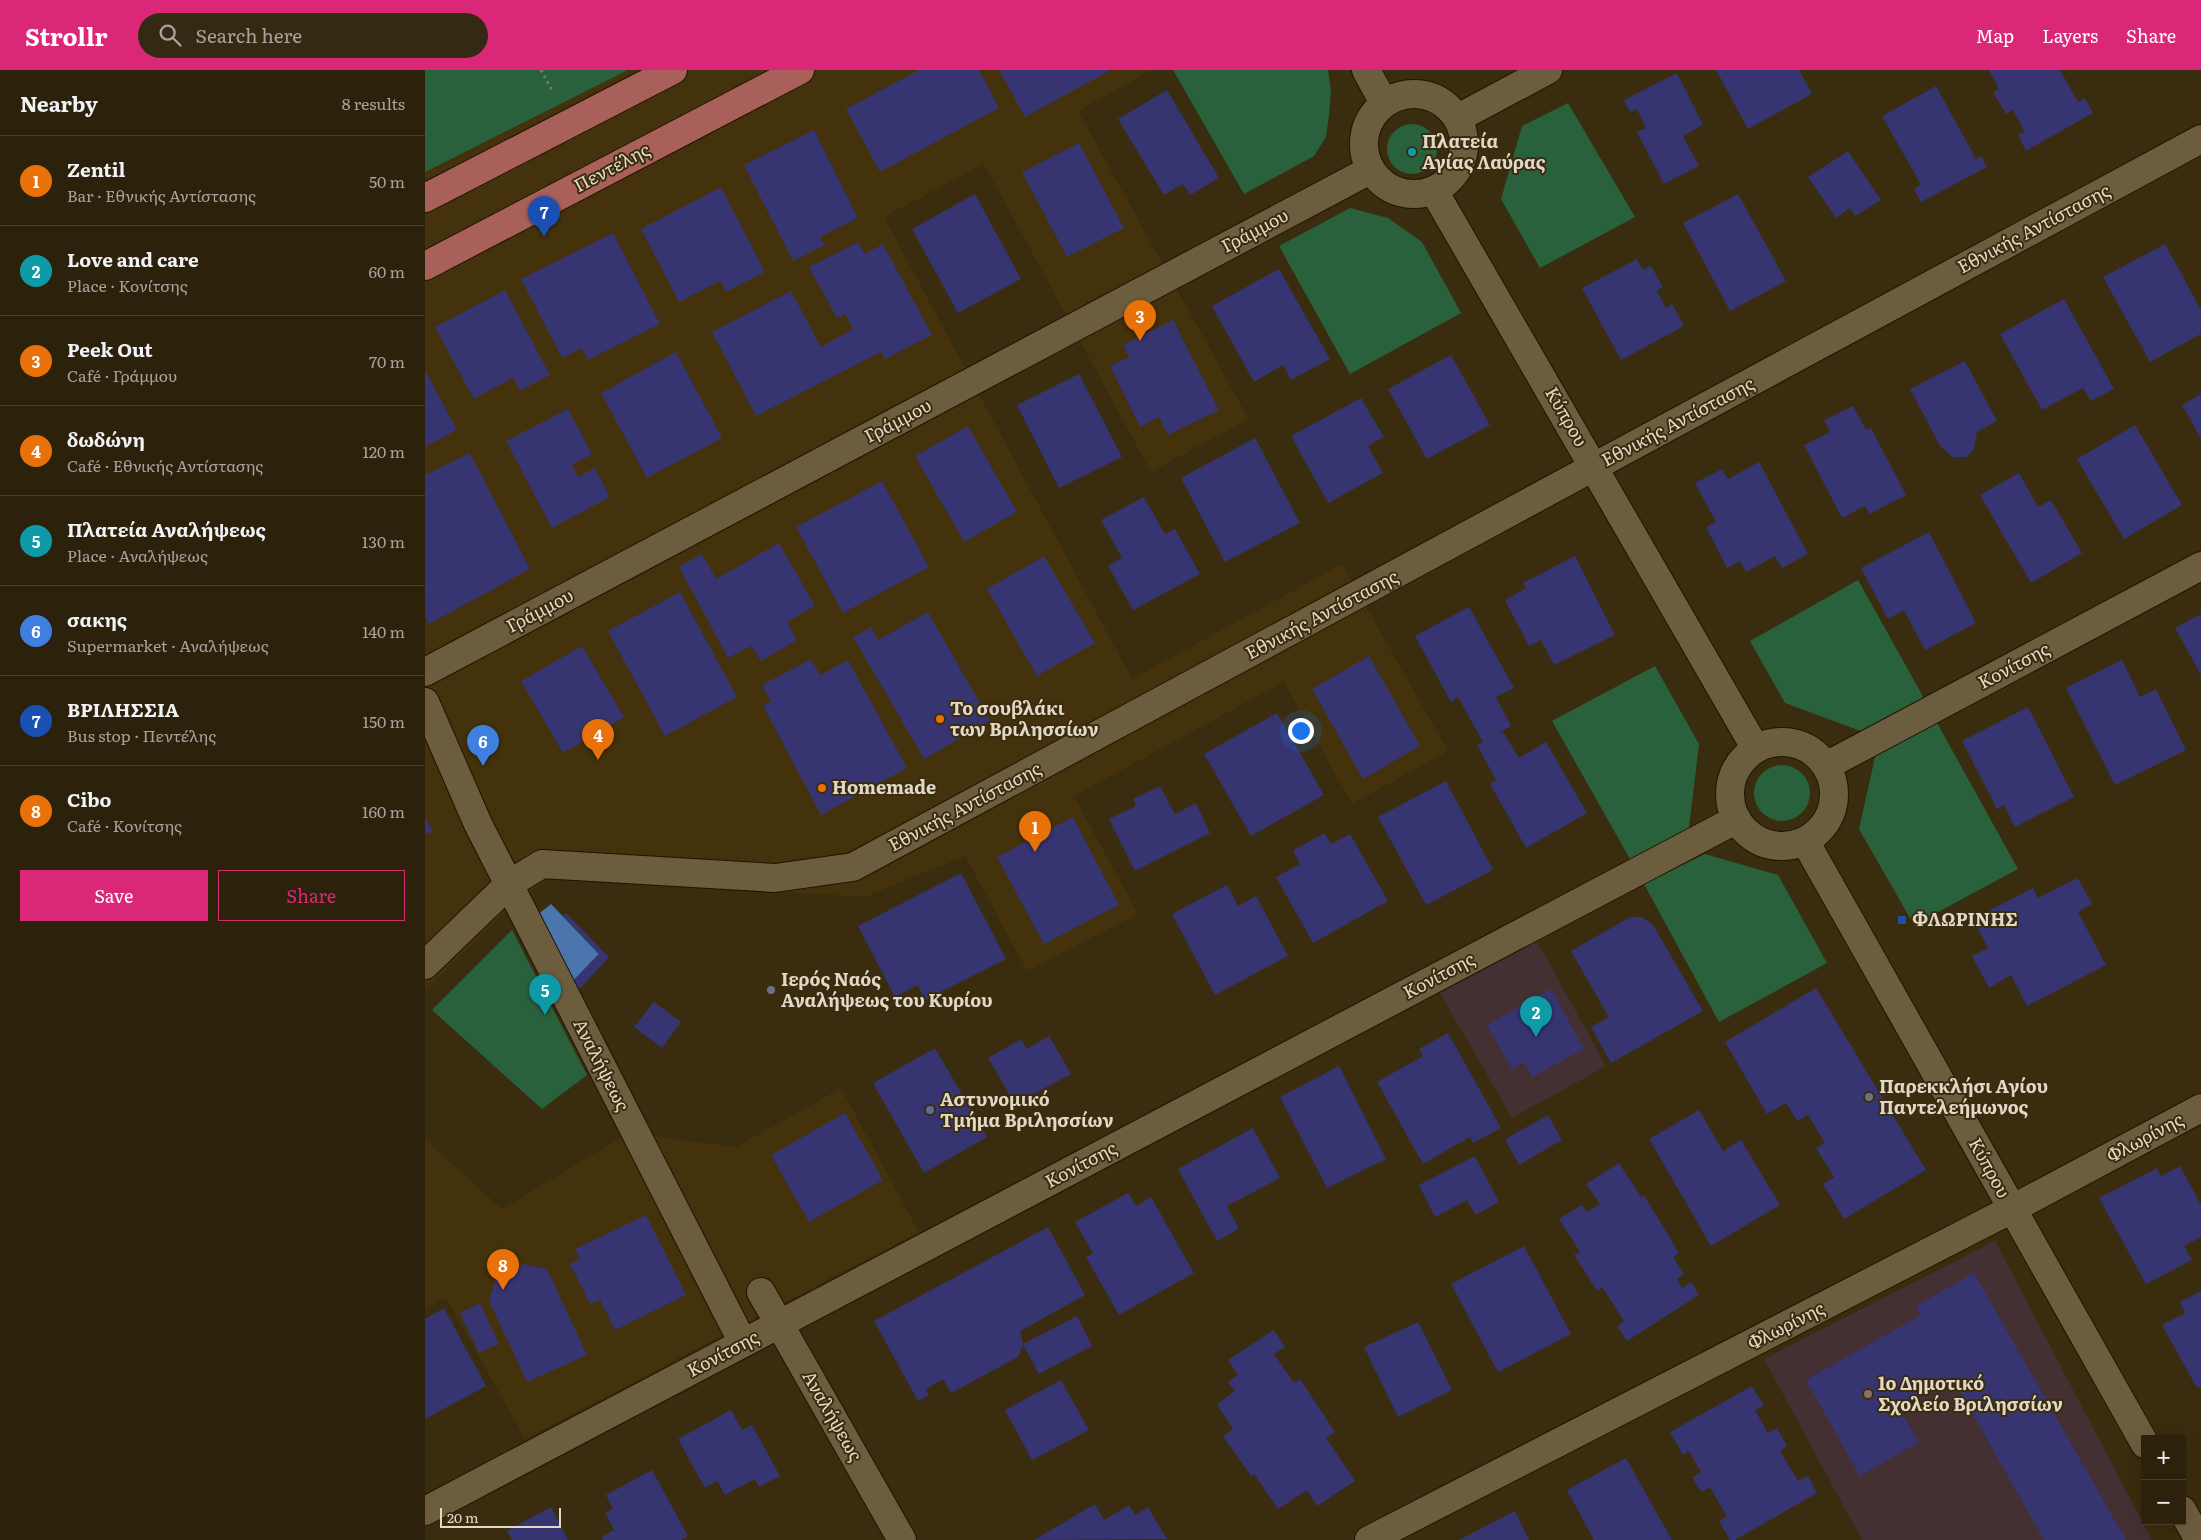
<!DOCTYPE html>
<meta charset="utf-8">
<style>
:root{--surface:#2c210a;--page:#342913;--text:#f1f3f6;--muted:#a6a39c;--line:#483e2b;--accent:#db2777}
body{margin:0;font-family:Literata,serif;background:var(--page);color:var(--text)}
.controls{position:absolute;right:15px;bottom:15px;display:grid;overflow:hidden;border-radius:0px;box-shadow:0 5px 20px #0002}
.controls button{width:45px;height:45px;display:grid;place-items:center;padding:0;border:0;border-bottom:1px solid var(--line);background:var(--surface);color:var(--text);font:25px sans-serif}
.scale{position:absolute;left:15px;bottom:12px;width:121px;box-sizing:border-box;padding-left:5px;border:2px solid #e1d8c7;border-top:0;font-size:14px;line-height:18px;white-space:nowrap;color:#e1d8c7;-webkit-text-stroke:4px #3a2c0e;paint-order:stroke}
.you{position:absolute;left:875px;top:660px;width:18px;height:18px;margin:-12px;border:4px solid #fff;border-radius:50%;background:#1a73e8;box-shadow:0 0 0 8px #1a73e833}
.badge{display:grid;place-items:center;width:32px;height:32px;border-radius:50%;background:var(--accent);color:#fff;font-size:16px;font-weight:700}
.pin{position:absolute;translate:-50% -41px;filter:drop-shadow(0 1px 2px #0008)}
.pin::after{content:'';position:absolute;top:26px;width:18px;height:15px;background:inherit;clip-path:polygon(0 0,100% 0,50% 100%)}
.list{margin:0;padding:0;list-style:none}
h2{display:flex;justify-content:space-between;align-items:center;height:65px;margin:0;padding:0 20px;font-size:21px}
h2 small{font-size:16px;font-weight:400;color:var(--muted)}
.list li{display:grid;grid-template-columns:32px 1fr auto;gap:15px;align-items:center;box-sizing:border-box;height:90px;padding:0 20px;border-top:1px solid var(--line)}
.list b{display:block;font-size:19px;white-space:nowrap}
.list p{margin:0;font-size:16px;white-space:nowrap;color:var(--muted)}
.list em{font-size:16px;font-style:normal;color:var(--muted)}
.actions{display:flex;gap:10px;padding:15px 20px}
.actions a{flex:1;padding:11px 0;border:1px solid var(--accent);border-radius:0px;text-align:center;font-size:18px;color:var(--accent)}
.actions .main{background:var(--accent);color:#fff}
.icon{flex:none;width:28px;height:28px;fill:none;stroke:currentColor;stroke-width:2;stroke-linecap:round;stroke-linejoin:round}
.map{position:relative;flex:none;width:1776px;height:1470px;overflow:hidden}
header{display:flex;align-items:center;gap:30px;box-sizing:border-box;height:70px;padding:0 25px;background:var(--accent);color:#fff}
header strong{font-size:24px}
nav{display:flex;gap:28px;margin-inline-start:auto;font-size:18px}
.search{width:350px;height:45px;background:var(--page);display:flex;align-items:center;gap:12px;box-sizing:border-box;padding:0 18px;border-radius:28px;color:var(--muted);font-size:19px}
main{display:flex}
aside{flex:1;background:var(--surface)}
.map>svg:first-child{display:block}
</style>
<header>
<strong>Strollr</strong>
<div class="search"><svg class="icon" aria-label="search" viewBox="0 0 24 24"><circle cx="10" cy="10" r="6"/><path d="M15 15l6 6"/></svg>Search here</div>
<nav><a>Map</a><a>Layers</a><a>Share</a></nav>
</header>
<main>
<aside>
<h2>Nearby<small>8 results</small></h2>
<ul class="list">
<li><span class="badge" style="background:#e8710a">1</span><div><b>Zentil</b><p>Bar · Εθνικής Αντίστασης</p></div><em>50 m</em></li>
<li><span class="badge" style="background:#0f9aa8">2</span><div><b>Love and care</b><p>Place · Κονίτσης</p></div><em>60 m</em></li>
<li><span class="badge" style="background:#e8710a">3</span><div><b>Peek Out</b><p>Café · Γράμμου</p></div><em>70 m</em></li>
<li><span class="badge" style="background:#e8710a">4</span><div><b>δωδώνη</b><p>Café · Εθνικής Αντίστασης</p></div><em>120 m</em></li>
<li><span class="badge" style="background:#0f9aa8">5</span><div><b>Πλατεία Αναλήψεως</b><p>Place · Αναλήψεως</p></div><em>130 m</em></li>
<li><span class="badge" style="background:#3f7fe0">6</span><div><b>σακης</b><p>Supermarket · Αναλήψεως</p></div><em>140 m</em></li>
<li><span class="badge" style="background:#1a4fb4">7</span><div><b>ΒΡΙΛΗΣΣΙΑ</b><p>Bus stop · Πεντέλης</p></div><em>150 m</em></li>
<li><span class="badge" style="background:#e8710a">8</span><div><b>Cibo</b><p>Café · Κονίτσης</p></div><em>160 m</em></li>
</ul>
<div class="actions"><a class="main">Save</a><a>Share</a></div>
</aside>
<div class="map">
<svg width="1776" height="1470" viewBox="0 0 1776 1470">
<rect width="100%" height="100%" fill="#3a2c0e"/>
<path fill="#43320b" d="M 0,0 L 727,0 L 653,41 L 824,349 L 726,402 L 559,94 L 459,147 L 707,609 L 917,494 L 1023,681 L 927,734 L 859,612 L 649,726 L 713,844 L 602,901 L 540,786 L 440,827 L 125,809 L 90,832 L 0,920 Z
M 416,1018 L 494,1162 L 100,1369 L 21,1228 L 0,1239 L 0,1069 L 77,1139 L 203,1063 L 311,1077 Z"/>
<path fill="#443032" d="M 1112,871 L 1181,996 L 1087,1048 L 1015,923 Z
M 1570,1171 L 1727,1470 L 1437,1470 L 1339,1289 Z"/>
<path fill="#29613d" d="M 0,0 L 203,0 L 0,102 Z
M 748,0 L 903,0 L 906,21 L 904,45 L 901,67 L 889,86 L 819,124 Z
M 1143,33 L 1210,147 L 1115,198 L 1076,129 L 1097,56 Z
M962 79a25 25 0 1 1 50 0a25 25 0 1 1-50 0Z
M 925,138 L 963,148 L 997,172 L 1036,243 L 925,304 L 854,176 Z
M 1433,510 L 1500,630 L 1441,663 L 1360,633 L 1325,571 Z
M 1230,596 L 1274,674 L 1264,758 L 1205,789 L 1127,651 Z
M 1511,651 L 1593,799 L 1489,855 L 1434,759 L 1451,683 Z
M1329 723a28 28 0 1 1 56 0a28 28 0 1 1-56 0Z
M 1280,784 L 1353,805 L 1402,893 L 1294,952 L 1219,814 Z
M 87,860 L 162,1005 L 117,1039 L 7,940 Z"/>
<path fill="#4b75ad" d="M 126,834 L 174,884 L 146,913 L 111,846 Z"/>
<path fill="#363571" d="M 494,0 L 554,0 L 574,38 L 455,102 L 421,39 Z
M 574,0 L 686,0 L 600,47 Z
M 1291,0 L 1374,0 L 1387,24 L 1323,59 Z
M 1564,0 L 1635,0 L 1653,32 L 1660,28 L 1668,43 L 1601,81 L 1593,65 L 1600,62 L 1588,40 L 1581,44 L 1568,22 L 1574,19 Z
M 1252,3 L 1278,55 L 1258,66 L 1274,96 L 1239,114 L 1212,62 L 1221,58 L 1212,39 L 1205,42 L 1199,30 Z
M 1511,16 L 1551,89 L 1556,86 L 1562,97 L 1496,132 L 1489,119 L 1496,115 L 1457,46 Z
M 742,20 L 794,108 L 765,125 L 758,114 L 739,125 L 693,49 Z
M 389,60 L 433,148 L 395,167 L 400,175 L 368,191 L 319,95 Z
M 654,73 L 699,158 L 642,187 L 597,102 Z
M 1423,81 L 1456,130 L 1430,146 L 1425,138 L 1411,148 L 1383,107 Z
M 296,117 L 340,202 L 301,222 L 295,211 L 254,232 L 216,159 Z
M 550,124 L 596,209 L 533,243 L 487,159 Z
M 1313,124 L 1361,211 L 1305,241 L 1258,153 Z
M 188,163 L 235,254 L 163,290 L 157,278 L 137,288 L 96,209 Z
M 433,172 L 440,184 L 458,174 L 507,265 L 460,289 L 456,282 L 331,346 L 287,262 L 366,221 L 396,277 L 428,259 L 420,244 L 412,248 L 384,197 Z
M 1740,174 L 1776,240 L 1776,264 L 1725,292 L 1678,207 Z
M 1212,189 L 1218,200 L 1226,196 L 1238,217 L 1232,221 L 1241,238 L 1247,234 L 1259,256 L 1196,290 L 1157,218 Z
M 854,199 L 905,289 L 866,310 L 858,295 L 829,312 L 787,236 Z
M 80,220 L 125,305 L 95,321 L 88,308 L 49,329 L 10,257 Z
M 1639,229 L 1689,319 L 1666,331 L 1658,318 L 1617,340 L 1575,264 Z
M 748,250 L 794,340 L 743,365 L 734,347 L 715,357 L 685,296 L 704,287 L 698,275 Z
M 251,282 L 297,368 L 222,408 L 176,323 Z
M 1026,285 L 1065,355 L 1002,389 L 963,319 Z
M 1540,291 L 1572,351 L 1552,362 L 1549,379 L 1542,387 L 1527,387 L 1515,376 L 1485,319 Z
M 0,300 L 32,360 L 0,377 Z
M 654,304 L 697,387 L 634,418 L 592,335 Z
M 1776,324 L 1776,369 L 1757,335 Z
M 936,328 L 959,367 L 943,376 L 958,403 L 903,433 L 866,366 Z
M 1428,336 L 1441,360 L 1446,358 L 1481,425 L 1444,444 L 1440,436 L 1417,448 L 1379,375 L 1405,362 L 1399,350 Z
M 143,339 L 167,384 L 147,395 L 153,407 L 170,398 L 185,427 L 127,458 L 81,371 Z
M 1710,355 L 1757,435 L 1699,469 L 1652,389 Z
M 543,356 L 592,442 L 539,472 L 490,386 Z
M 830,368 L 875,453 L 800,492 L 756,408 Z
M 45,383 L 105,499 L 4,554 L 0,546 L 0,405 Z
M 1334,392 L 1383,484 L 1357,498 L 1350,486 L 1321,502 L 1315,491 L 1302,498 L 1281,457 L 1291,452 L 1270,413 L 1297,399 L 1303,409 Z
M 1594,403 L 1613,437 L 1626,430 L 1657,483 L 1606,513 L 1555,425 Z
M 457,411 L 504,497 L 418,543 L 371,457 Z
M 719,427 L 740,464 L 750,459 L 775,504 L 708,540 L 683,496 L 697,488 L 676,450 Z
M 1504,462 L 1551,553 L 1500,580 L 1479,540 L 1463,549 L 1436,498 Z
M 354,473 L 390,536 L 362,552 L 372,570 L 336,591 L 326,576 L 303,588 L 254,497 L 277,484 L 291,509 Z
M 619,486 L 670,573 L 612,606 L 562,519 Z
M 1150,486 L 1190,565 L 1129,595 L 1116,570 L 1104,576 L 1080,530 L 1101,518 L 1098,513 Z
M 255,522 L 312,627 L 240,666 L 183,561 Z
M 1044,537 L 1089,618 L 1071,627 L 1086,656 L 1069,666 L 1078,662 L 1094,688 L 1121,672 L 1162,743 L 1101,778 L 1065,714 L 1071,710 L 1052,675 L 1058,672 L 1033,627 L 1026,632 L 990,566 Z
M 503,542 L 565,651 L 499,689 L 428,567 L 446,557 L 453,570 Z
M 1776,544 L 1776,605 L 1750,558 Z
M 157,576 L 199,647 L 138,683 L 96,611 Z
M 944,586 L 995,676 L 938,709 L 887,619 Z
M 386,589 L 395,605 L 423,590 L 482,698 L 396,745 L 338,636 L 346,632 L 337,615 Z
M 1697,590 L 1715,627 L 1731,619 L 1761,680 L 1690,715 L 1641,618 Z
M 1603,637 L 1649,727 L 1590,757 L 1579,735 L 1572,739 L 1537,671 Z
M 852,643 L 899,725 L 826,766 L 779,684 Z
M 1021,711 L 1068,800 L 1001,835 L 953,747 Z
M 735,716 L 750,744 L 771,733 L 785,763 L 710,801 L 684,749 L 711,736 L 708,729 Z
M 0,747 L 8,761 L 0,765 Z
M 648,747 L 694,835 L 619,874 L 572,787 Z
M 900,763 L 906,774 L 925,764 L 963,831 L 888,873 L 851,807 L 875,794 L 868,780 Z
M 536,803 L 581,889 L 500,930 L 493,915 L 470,927 L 433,856 Z
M 1653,808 L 1667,834 L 1653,842 L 1681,895 L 1602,936 L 1586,905 L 1564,918 L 1547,886 L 1563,878 L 1548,849 L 1608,818 L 1613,828 Z
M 802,815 L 813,836 L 831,826 L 863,886 L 790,925 L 747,844 Z
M 141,843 L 184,887 L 151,923 L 146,913 L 174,884 L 138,846 Z
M 1205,847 L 1217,847 L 1228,855 L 1278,941 L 1186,993 L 1166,957 L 1184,947 L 1146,881 Z
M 1391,918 L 1501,1100 L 1419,1149 L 1398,1114 L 1409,1107 L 1391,1078 L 1400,1073 L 1383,1045 L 1372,1051 L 1361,1033 L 1342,1044 L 1300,972 Z
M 1126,919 L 1159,979 L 1107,1007 L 1099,992 L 1087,999 L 1062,955 Z
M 229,932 L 256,952 L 237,978 L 209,957 Z
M 1023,963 L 1076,1058 L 1048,1073 L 1045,1067 L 998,1094 L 952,1012 L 998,986 L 994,979 Z
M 624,966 L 646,1004 L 590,1034 L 563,988 L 596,969 L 602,979 Z
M 510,978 L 562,1067 L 499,1103 L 448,1013 Z
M 914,996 L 961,1089 L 902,1118 L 855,1027 Z
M 1274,1040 L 1298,1081 L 1316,1070 L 1355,1135 L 1286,1176 L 1224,1069 Z
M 420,1043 L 458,1110 L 384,1152 L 346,1085 Z
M 1123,1045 L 1137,1070 L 1094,1095 L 1080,1069 Z
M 828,1058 L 855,1108 L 802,1136 L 814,1159 L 792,1171 L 753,1099 Z
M 1050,1086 L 1074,1132 L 1050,1145 L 1042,1130 L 1010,1147 L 994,1115 Z
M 1194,1093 L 1216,1127 L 1219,1125 L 1254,1183 L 1248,1187 L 1259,1204 L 1252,1209 L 1257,1218 L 1266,1212 L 1274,1225 L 1202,1271 L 1192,1256 L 1199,1251 L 1177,1217 L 1172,1221 L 1149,1185 L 1155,1182 L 1134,1149 L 1157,1135 L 1162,1142 L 1175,1134 L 1161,1114 Z
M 1755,1096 L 1776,1135 L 1776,1167 L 1759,1176 L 1767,1190 L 1721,1214 L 1674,1128 L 1732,1098 L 1736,1106 Z
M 703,1123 L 711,1136 L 726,1127 L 769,1203 L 694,1245 L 661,1187 L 668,1183 L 650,1152 Z
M 221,1145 L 261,1225 L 190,1260 L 175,1230 L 165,1234 L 145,1194 L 155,1189 L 150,1179 Z
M 623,1157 L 660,1225 L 595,1261 L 598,1274 L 593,1287 L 526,1323 L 518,1309 L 501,1319 L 504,1325 L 493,1331 L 449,1251 Z
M 1099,1176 L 1146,1264 L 1073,1302 L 1026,1214 Z
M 99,1194 L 122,1199 L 162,1285 L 102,1312 L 64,1231 L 71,1208 Z
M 1549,1203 L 1701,1470 L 1619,1470 L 1527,1307 L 1474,1338 L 1494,1372 L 1435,1406 L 1381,1310 L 1496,1245 L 1491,1236 Z
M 1776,1221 L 1776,1316 L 1772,1318 L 1737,1255 L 1760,1243 L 1755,1232 Z
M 55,1233 L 74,1274 L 54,1283 L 35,1243 Z
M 19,1238 L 61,1316 L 0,1349 L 0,1249 Z
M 652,1246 L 667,1276 L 614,1304 L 598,1274 Z
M 993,1252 L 1027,1320 L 973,1347 L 939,1277 Z
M 849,1260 L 860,1277 L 849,1284 L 869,1313 L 875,1309 L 910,1362 L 901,1368 L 930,1411 L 892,1436 L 882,1420 L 853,1439 L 829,1404 L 826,1406 L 798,1366 L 808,1359 L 792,1334 L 810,1321 L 803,1312 L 813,1305 L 803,1290 Z
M 636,1310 L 664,1360 L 607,1390 L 580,1340 Z
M 1327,1316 L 1339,1336 L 1330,1340 L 1343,1363 L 1352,1358 L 1362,1376 L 1355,1381 L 1373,1411 L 1383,1406 L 1392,1423 L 1310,1470 L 1305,1470 L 1294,1451 L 1302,1447 L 1285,1417 L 1276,1422 L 1267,1407 L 1276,1402 L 1264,1381 L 1258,1385 L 1245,1362 Z
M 306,1340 L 317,1360 L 327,1355 L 355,1406 L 334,1417 L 330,1409 L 300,1425 L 292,1411 L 280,1418 L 253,1369 Z
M 1201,1388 L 1247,1470 L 1169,1470 L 1142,1420 Z
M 227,1400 L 263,1466 L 256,1470 L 178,1470 L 176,1467 L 189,1460 L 180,1443 L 188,1439 L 181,1425 Z
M 670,1434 L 679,1450 L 704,1435 L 710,1445 L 723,1437 L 742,1469 L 609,1470 Z
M 126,1437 L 143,1470 L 87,1470 L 82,1461 Z
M 1090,1441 L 1104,1470 L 1034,1470 Z"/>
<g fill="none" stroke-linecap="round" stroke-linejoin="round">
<g stroke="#211400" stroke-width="30">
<path id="minor" d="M 941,0 L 959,33
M939 74a50 50 0 1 1 100 0a50 50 0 1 1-100 0Z
M 1033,48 L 1123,0
M 1009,121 L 1331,679
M 0,602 L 945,100
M 0,632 L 53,754 L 318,1273
M1305 724a52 52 0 1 1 104 0a52 52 0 1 1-104 0Z
M 1401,696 L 1776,496
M 1380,771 L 1720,1374
M 0,895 L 84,814 L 117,794 L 350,808 L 428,797 L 1776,69
M 336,1222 L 477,1470
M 1757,1440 L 1774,1470
M 0,1441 L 1312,749
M 944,1470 L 1587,1139 L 1776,1038"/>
</g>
<g stroke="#211400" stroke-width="30">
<path id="major" d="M 0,128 L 248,0
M 0,196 L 375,0"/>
</g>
<path stroke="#83775f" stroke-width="3" stroke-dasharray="2.5 4" stroke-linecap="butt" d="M 116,0 L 128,22"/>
<use href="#minor" stroke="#6d5d3f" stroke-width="28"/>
<use href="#major" stroke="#a9605a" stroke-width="28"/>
</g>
<circle fill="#0f9aa8" stroke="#3a2c0e" stroke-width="2" cx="987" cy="82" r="5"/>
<g fill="#e8710a" stroke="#3a2c0e" stroke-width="2">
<circle cx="515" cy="649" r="5"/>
<circle cx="397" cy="718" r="5"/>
</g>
<rect fill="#1a4fb4" stroke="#3a2c0e" stroke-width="2" x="1472" y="845" width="10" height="10" rx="2.5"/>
<g fill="#6b7280" stroke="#3a2c0e" stroke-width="2">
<circle cx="346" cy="920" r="5"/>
<circle cx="1444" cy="1027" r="5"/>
</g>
<circle fill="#5c6f8a" stroke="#3a2c0e" stroke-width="2" cx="505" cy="1040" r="5"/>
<circle fill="#8d6e63" stroke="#3a2c0e" stroke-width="2" cx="1443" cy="1324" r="5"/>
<g text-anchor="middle" stroke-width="4" stroke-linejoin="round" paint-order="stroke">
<g font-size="18" font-weight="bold" fill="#e1d8c7" stroke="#3a2c0e" text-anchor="start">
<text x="997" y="78">Πλατεία<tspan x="997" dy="21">Αγίας Λαύρας</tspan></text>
<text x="525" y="645">Το σουβλάκι<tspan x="525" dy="21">των Βριλησσίων</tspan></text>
<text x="407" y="724">Homemade</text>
<text x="1487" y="856">ΦΛΩΡΙΝΗΣ</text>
<text x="356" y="916">Ιερός Ναός<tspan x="356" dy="21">Αναλήψεως του Κυρίου</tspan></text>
<text x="1454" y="1023">Παρεκκλήσι Αγίου<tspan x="1454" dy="21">Παντελεήμωνος</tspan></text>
<text x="515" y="1036">Αστυνομικό<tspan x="515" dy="21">Τμήμα Βριλησσίων</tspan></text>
<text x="1453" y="1320">1ο Δημοτικό<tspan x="1453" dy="21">Σχολείο Βριλησσίων</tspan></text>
</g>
<g font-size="18" fill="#e1d8c7" stroke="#3a2c0e">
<text transform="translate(187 98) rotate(-28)" y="6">Πεντέλης</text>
<text transform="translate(1609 159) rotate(-28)" y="6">Εθνικής Αντίστασης</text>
<text transform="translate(830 161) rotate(-28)" y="6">Γράμμου</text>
<text transform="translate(1141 347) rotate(60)" y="6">Κύπρου</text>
<text transform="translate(473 351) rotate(-28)" y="6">Γράμμου</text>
<text transform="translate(1253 352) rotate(-28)" y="6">Εθνικής Αντίστασης</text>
<text transform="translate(115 541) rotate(-28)" y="6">Γράμμου</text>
<text transform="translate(897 545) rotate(-28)" y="6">Εθνικής Αντίστασης</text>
<text transform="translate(1589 596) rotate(-28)" y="6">Κονίτσης</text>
<text transform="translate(540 737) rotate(-28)" y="6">Εθνικής Αντίστασης</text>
<text transform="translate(1014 906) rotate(-28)" y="6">Κονίτσης</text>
<text transform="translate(176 995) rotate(63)" y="6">Αναλήψεως</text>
<text transform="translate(1720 1068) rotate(-28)" y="6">Φλωρίνης</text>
<text transform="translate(656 1095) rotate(-28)" y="6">Κονίτσης</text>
<text transform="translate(1564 1098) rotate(61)" y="6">Κύπρου</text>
<text transform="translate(1361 1256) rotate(-27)" y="6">Φλωρίνης</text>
<text transform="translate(298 1284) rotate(-28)" y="6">Κονίτσης</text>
<text transform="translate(407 1346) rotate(60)" y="6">Αναλήψεως</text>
</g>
</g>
</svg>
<div class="controls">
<button>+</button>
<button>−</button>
</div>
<div class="scale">20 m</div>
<div class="you"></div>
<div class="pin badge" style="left:610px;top:782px;background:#e8710a">1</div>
<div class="pin badge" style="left:1111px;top:967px;background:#0f9aa8">2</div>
<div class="pin badge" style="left:715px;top:271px;background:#e8710a">3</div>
<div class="pin badge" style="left:173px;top:690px;background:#e8710a">4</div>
<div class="pin badge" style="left:120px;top:945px;background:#0f9aa8">5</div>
<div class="pin badge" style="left:58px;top:696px;background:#3f7fe0">6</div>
<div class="pin badge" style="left:119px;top:167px;background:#1a4fb4">7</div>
<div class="pin badge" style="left:78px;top:1220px;background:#e8710a">8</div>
</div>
</main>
